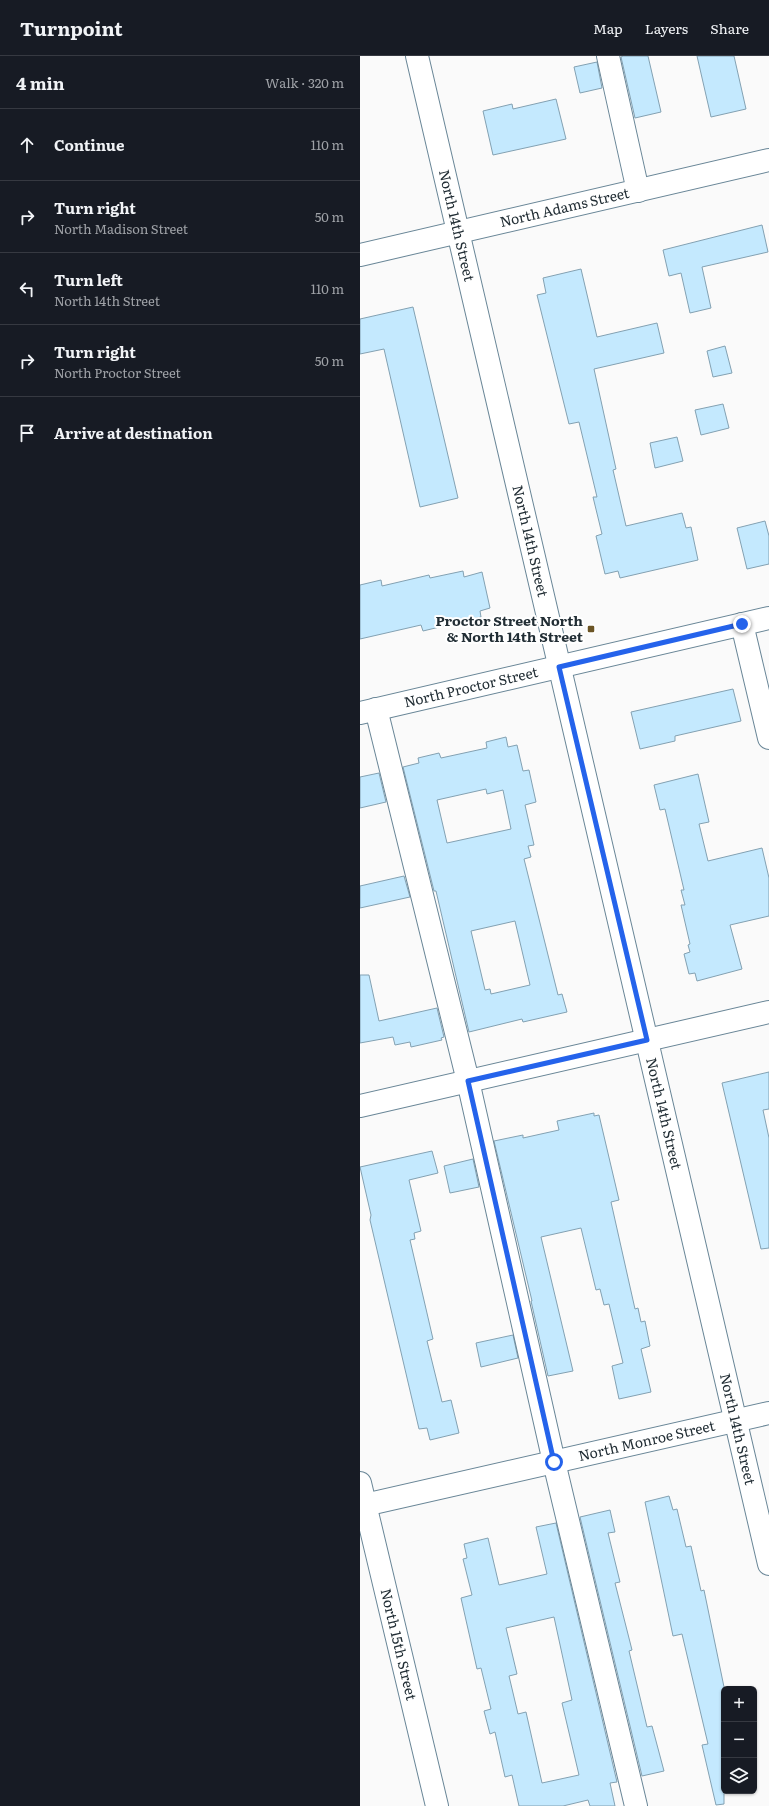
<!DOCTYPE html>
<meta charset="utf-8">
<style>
:root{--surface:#171b24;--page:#242831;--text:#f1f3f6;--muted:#9ea1a6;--line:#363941}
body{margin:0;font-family:Literata,serif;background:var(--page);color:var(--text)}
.controls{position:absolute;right:12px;bottom:12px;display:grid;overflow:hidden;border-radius:6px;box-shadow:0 1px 3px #0004}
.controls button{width:36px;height:36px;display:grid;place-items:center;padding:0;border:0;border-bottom:1px solid var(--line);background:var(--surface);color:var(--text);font:20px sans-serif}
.stop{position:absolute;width:12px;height:12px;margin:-9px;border:3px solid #2563eb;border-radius:50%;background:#fff}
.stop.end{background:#2563eb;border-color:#fff;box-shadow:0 1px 4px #0008}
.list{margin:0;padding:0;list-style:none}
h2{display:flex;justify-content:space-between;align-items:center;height:52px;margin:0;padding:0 16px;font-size:17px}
h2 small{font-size:13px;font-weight:400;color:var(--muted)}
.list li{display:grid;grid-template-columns:26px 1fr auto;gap:12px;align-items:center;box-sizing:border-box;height:72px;padding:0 16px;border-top:1px solid var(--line)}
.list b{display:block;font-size:15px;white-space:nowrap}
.list p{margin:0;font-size:13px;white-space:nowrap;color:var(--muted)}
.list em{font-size:13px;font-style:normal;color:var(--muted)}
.icon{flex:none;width:22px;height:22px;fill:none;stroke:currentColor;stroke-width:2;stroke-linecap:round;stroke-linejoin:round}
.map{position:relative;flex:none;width:409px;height:1750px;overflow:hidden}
header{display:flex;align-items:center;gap:24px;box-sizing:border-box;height:56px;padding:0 20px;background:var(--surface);border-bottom:1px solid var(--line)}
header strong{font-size:19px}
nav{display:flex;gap:22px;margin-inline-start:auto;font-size:14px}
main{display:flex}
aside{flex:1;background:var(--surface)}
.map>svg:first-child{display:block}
</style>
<header>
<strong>Turnpoint</strong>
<nav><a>Map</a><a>Layers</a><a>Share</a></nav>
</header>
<main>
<aside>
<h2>4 min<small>Walk · 320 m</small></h2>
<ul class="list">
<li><svg class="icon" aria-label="ahead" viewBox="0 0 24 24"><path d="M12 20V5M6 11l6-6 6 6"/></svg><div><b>Continue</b></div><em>110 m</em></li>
<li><svg class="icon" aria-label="right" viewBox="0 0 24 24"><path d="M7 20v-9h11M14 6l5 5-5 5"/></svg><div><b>Turn right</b><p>North Madison Street</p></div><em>50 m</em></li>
<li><svg class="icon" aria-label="left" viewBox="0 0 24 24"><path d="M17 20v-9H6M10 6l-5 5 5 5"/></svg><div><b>Turn left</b><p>North 14th Street</p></div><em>110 m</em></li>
<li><svg class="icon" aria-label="right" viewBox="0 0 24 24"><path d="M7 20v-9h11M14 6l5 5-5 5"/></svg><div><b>Turn right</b><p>North Proctor Street</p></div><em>50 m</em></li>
<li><svg class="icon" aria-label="arrive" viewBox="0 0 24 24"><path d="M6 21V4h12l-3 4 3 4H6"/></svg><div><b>Arrive at destination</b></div></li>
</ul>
</aside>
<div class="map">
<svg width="409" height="1750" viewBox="0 0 409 1750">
<rect width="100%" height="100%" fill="#fafafa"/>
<path fill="#c4e9fe" stroke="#83a1b2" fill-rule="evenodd" d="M 263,0 L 288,0 L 301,56 L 275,62 L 261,1 Z
M 337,0 L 374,0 L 386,53 L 351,61 Z
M 237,6 L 242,32 L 220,37 L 214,11 Z
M 196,43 L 206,83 L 133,99 L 123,55 L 152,48 L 153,53 Z
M 402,169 L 408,196 L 342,211 L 351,252 L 330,257 L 321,217 L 309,220 L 303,194 Z
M 221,213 L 237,281 L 297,267 L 304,297 L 234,313 L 256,413 L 253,414 L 266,470 L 322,457 L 326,472 L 331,471 L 338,504 L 260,522 L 258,515 L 245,518 L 236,480 L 242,478 L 233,441 L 237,441 L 219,366 L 209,368 L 177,239 L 186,237 L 183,222 Z
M 53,251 L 98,442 L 60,451 L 24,293 L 0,298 L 0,263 Z
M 365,290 L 372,317 L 353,321 L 347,295 Z
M 363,348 L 369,372 L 341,379 L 335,354 Z
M 317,381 L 323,405 L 295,412 L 290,387 Z
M 405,465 L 409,480 L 409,508 L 387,513 L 377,472 Z
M 103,515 L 104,521 L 122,516 L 130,552 L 120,555 L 121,561 L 63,575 L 61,569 L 0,583 L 0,529 L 21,524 L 22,530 L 69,519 L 70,522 Z
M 373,633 L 381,665 L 315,680 L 315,685 L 280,693 L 271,656 Z
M 146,681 L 148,691 L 157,689 L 163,715 L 169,714 L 176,746 L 165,749 L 174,789 L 168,790 L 171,801 L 164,803 L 198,939 L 202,938 L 207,956 L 163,966 L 162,963 L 109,976 L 76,835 L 74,835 L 43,711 L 59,707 L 58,702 L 79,697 L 81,702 L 127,692 L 126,686 ZM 126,733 L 127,738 L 143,734 L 151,773 L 87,787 L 77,744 ZM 155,865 L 170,929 L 131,938 L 130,933 L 125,934 L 111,875 Z
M 19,717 L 26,746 L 0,752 L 0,721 Z
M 338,718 L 349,766 L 339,768 L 348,805 L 402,792 L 409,822 L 409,860 L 370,869 L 382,913 L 337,925 L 335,917 L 329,918 L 324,898 L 330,896 L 328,889 L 330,888 L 321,849 L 325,849 L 321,834 L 324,834 L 305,753 L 300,754 L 294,729 Z
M 44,820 L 50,841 L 0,852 L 0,830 Z
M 0,919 L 9,919 L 19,965 L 77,952 L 84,981 L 81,982 L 82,984 L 51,991 L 50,986 L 35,989 L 33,981 L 0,987 Z
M 409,1016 L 409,1053 L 403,1054 L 409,1082 L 409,1192 L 401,1193 L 362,1027 Z
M 234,1057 L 234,1060 L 239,1059 L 259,1144 L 251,1146 L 275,1253 L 278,1252 L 281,1266 L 285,1265 L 290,1290 L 281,1293 L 291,1336 L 259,1343 L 252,1310 L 263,1307 L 249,1248 L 244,1249 L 240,1233 L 236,1234 L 221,1172 L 181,1181 L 213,1315 L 188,1320 L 171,1245 L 172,1245 L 134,1085 L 163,1079 L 163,1082 L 199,1074 L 197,1065 Z
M 72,1095 L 78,1117 L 49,1124 L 61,1175 L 54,1177 L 55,1183 L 50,1184 L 73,1283 L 67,1285 L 82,1346 L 91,1344 L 99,1377 L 70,1384 L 67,1372 L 59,1373 L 10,1164 L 11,1159 L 0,1111 Z
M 113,1103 L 119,1131 L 90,1137 L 84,1110 Z
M 153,1279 L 158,1302 L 121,1311 L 116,1287 Z
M 309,1440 L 313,1454 L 317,1453 L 326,1491 L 331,1490 L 341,1535 L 344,1534 L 364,1631 L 364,1748 L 356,1749 L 342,1689 L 348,1688 L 334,1629 L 322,1578 L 313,1580 L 285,1446 Z
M 250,1454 L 255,1476 L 248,1477 L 260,1526 L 255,1527 L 272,1594 L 269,1595 L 287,1671 L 292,1670 L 304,1715 L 282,1720 L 220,1461 Z
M 196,1467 L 257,1726 L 250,1727 L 255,1750 L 230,1750 L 228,1744 L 203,1750 L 159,1750 L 152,1719 L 145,1721 L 135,1676 L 130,1678 L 124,1655 L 131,1653 L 121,1612 L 117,1613 L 101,1542 L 112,1539 L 103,1503 L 107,1502 L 104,1488 L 128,1482 L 139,1529 L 187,1518 L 176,1471 ZM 194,1561 L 212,1644 L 202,1647 L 219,1719 L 182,1727 L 166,1656 L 158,1658 L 149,1620 L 157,1618 L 146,1572 Z"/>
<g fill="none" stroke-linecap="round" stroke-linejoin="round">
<g stroke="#698697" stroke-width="24">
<g id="minor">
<path id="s1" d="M 57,0 L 409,1508"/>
<path d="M 248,0 L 278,135"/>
<path id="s2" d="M 0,199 L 409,104"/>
<path d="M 382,568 L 409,682"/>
<path d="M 16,653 L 108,1025 L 194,1406 L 276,1750"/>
<path id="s3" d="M 0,657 L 409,562"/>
<path d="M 0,1050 L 409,956"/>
<path id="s4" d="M 0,1427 L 77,1750"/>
<path id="s5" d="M 0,1450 L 409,1357"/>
</g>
</g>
<use href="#minor" stroke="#fff" stroke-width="22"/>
</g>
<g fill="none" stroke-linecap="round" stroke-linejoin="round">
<path stroke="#2563eb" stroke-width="5" d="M 194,1406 L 108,1025 L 287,984 L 199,611 L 382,568"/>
</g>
<rect fill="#6b5424" stroke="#fff" stroke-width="1.5" x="227" y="569" width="8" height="8" rx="2"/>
<g text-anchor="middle" stroke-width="4" stroke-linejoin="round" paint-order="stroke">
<g font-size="14" fill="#222e35" stroke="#fff">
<text dy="5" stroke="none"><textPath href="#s2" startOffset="210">North Adams Street</textPath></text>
<text dy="5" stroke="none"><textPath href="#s1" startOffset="174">North 14th Street</textPath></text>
<text dy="5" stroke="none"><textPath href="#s1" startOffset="498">North 14th Street</textPath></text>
<text dy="5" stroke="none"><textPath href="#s3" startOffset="114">North Proctor Street</textPath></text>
<text dy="5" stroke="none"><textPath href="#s1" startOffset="1086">North 14th Street</textPath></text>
<text dy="5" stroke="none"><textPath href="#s1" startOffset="1410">North 14th Street</textPath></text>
<text dy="5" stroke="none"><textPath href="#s5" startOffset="294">North Monroe Street</textPath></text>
<text dy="5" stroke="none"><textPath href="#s4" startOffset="166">North 15th Street</textPath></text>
</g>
<g font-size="14" font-weight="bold" fill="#222e35" stroke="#fff" text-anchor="end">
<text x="223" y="570">Proctor Street North<tspan x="223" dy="16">&amp; North 14th Street</tspan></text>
</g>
</g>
</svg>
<div class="controls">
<button>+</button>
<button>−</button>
<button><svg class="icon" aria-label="layers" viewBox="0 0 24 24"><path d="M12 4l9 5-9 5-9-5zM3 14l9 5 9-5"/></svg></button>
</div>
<div class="stop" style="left:194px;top:1406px"></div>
<div class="stop end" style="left:382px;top:568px"></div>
</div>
</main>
